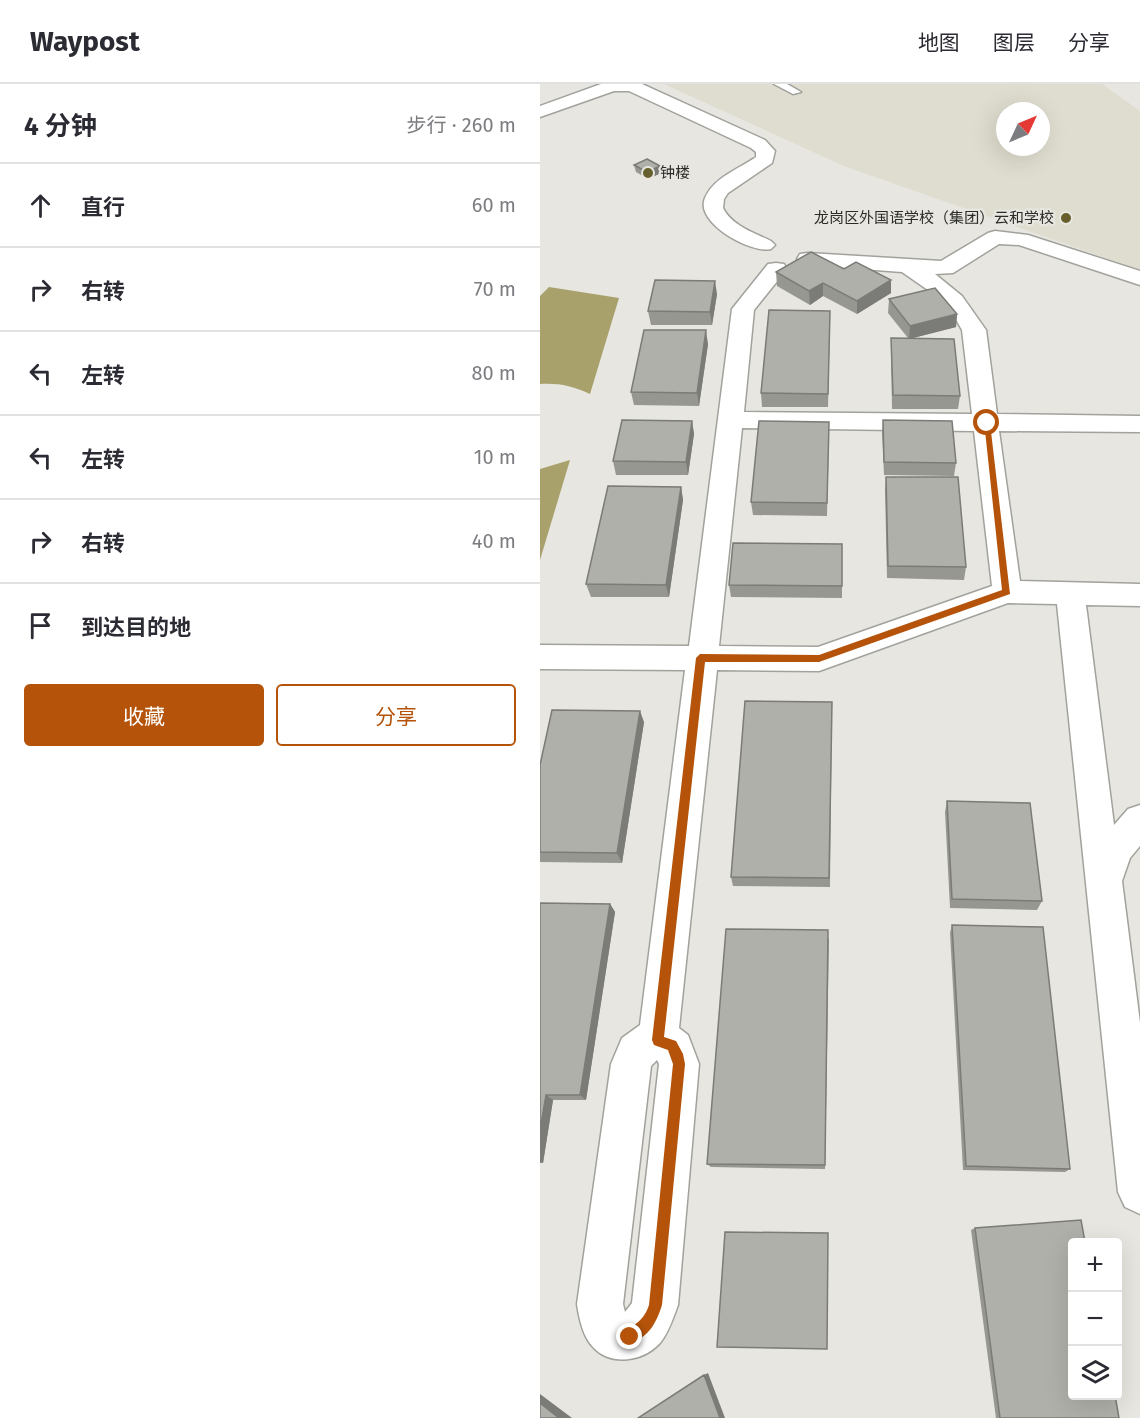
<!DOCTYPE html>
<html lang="zh">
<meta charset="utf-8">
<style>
:root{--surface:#fff;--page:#f7f7f7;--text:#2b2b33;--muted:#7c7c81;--line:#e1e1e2;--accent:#b45309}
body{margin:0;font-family:"Fira Sans","Noto Sans SC",sans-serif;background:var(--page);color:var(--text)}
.controls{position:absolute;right:18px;bottom:18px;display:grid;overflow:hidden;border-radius:6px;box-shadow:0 6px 24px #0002}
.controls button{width:54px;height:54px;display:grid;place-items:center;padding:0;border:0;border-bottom:2px solid var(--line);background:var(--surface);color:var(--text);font:30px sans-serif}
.compass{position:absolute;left:456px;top:18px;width:54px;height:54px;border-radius:50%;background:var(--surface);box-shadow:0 6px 24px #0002;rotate:46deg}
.stop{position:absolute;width:18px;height:18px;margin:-14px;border:4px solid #b45309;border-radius:50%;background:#fff}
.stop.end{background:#b45309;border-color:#fff;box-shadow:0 2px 6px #0008}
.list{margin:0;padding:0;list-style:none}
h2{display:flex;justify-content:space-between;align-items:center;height:78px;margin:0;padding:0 24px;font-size:26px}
h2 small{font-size:20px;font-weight:400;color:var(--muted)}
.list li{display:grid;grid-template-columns:39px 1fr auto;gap:18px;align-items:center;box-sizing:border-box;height:84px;padding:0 24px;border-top:2px solid var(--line)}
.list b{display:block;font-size:22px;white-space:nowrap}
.list em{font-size:20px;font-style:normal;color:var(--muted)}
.actions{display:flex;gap:12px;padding:18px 24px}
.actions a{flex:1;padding:14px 0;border:2px solid var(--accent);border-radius:6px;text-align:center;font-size:21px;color:var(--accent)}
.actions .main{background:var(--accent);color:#fff}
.icon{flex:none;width:33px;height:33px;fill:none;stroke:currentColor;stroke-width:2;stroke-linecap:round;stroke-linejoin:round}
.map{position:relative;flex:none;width:600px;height:1334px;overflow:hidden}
header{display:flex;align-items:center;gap:36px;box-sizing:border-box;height:84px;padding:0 30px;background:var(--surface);border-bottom:2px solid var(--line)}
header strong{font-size:28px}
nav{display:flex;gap:33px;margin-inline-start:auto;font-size:21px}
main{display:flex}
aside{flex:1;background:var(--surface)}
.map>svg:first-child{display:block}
</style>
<header>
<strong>Waypost</strong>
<nav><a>地图</a><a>图层</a><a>分享</a></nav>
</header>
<main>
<aside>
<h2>4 分钟<small>步行 · 260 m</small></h2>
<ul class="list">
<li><svg class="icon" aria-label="ahead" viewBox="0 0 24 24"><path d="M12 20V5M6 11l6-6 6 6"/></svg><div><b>直行</b></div><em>60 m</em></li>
<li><svg class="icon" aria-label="right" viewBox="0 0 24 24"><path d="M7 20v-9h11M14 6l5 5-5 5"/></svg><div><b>右转</b></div><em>70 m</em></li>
<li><svg class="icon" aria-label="left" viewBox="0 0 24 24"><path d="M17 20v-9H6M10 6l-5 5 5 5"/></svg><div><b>左转</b></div><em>80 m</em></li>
<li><svg class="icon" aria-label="left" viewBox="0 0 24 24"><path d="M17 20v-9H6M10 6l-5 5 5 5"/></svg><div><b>左转</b></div><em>10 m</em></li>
<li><svg class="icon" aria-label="right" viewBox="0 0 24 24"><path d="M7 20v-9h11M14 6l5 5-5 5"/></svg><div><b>右转</b></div><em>40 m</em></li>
<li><svg class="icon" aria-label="arrive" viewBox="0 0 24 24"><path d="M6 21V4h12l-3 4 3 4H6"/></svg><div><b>到达目的地</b></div></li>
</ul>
<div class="actions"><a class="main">收藏</a><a>分享</a></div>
</aside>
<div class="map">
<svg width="600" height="1334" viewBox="0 0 600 1334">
<rect width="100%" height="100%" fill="#e7e6e0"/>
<path fill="#dfddcf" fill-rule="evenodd" d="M 124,0 L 562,0 L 600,27 L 600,186 L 304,82 ZM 465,27 L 501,27 L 501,63 L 465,63 Z"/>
<path fill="#a9a16c" d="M 9,203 L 79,214 L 50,310 C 33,302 19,299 0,300 L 0,212 Z
M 30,376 L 0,476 L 0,385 Z"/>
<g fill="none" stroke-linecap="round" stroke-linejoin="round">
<g stroke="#a2a29c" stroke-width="3">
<path id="lane" d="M 234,0 L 247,0 L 261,8 L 253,10 Z"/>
</g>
<g stroke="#a2a29c" stroke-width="3">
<path id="street" d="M 61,0 L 102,0 L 225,56 L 235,67 L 232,79 L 188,109 L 184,115 L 183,124 C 192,142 215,149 231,157 L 235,161 L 231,165 C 212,170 154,139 165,114 C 174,93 199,85 216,73 L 216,68 L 211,64 L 89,7 L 74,7 L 0,33 L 0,22 Z
M 455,147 L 488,151 L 600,187 L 600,201 L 479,161 L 459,160 L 413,189 L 395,190 L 422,212 L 446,246 L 457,330 L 600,332 L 600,348 L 459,347 L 480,497 L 600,500 L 600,522 L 546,521 L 574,741 L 588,725 L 600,721 L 600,762 L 590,774 L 582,797 L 600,939 L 600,1130 L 585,1123 L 578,1108 L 517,520 L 468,519 L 279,587 L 177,586 L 139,944 L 148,951 L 159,980 L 138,1221 C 133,1234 129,1248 120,1259 C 104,1277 71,1283 53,1263 C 43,1253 39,1234 37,1220 L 71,980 L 82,954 L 100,941 L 145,586 L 0,585 L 0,561 L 149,562 L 192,225 L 228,180 L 236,179 L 244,180 L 247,185 L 214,226 L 204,328 L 432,330 L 422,246 L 413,230 L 398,213 L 362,188 L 268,181 L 260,180 L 257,175 L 260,170 L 268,169 L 401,177 L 448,149 ZM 202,344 L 434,347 L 452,502 L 278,563 L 179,562 ZM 117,976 L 119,980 L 92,1219 L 85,1228 L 83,1220 L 111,982 Z"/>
</g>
<use href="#lane" fill="#fff" fill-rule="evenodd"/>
<use href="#street" fill="#fff" fill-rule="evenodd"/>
</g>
<path fill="#979792" d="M 94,81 L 120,82 L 121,89 L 108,95 L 96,88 Z
M 236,188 L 351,209 L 317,230 L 283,212 L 270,221 L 237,202 Z
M 177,210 L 172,241 L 111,241 L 108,227 Z
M 349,215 L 417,230 L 416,243 L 373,254 L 420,312 L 418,325 L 352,325 L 351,267 L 351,254 L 368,254 L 348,229 Z
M 290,240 L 288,323 L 222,323 L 221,309 Z
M 168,260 L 159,322 L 94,321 L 91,308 Z
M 343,336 L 416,379 L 414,392 L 344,391 L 342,349 Z
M 152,337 L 154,350 L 148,391 L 76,391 L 73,377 Z
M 289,351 L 287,432 L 213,431 L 211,418 Z
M 346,393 L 426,483 L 424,496 L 347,494 L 345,406 Z
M 141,403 L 143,416 L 129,513 L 51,513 L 46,500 Z
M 302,460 L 302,514 L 191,513 L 189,501 Z
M 292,618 L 290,803 L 193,802 L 191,793 Z
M 104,638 L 82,779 L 0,778 L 0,681 Z
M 407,717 L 502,817 L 497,826 L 410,824 L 405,728 Z
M 0,819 L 70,820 L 75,828 L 46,1016 L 13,1016 L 3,1079 L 0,1079 Z
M 412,841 L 530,1085 L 525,1088 L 423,1086 L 410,849 Z
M 289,854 L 285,1085 L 171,1083 L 167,1080 Z
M 435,1144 L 579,1334 L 456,1334 L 431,1146 Z"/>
<path fill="#7b7b77" d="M 120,82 L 121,89 L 108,95 L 107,88 Z
M 351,196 L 351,209 L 317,230 L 317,217 Z
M 175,197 L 177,210 L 172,241 L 170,228 Z
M 283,199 L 283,212 L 270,221 L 269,207 Z
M 417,230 L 416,243 L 369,255 L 370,242 Z
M 166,246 L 168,260 L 159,322 L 157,309 Z
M 152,337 L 154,350 L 148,391 L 146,378 Z
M 141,403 L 143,416 L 129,513 L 126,501 Z
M 100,627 L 104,638 L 82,779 L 77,769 Z
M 70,820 L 75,828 L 46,1016 L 40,1011 Z
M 6,1011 L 13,1016 L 3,1079 L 0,1078 L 0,1046 Z
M 168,1289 L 185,1334 L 180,1334 L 164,1291 Z
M 0,1310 L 32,1334 L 19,1334 L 0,1319 Z"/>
<path fill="#b0b0aa" stroke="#7b7b77" stroke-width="1.5" d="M 107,75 L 120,82 L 107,88 L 94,81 Z
M 271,168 L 304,185 L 316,178 L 351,196 L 317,217 L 283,199 L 269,207 L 236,188 Z
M 115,196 L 175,197 L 170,228 L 108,227 Z
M 395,204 L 417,230 L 370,242 L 349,215 Z
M 229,226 L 290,227 L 288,310 L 221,309 Z
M 104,246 L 166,246 L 157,309 L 91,308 Z
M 351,254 L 414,255 L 420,312 L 353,311 Z
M 82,336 L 152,337 L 146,378 L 73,377 Z
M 343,336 L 412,337 L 416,379 L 344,378 Z
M 219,337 L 289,338 L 287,419 L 211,418 Z
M 346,393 L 418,393 L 426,483 L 348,482 Z
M 68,402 L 141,403 L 126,501 L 46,500 Z
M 193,459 L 302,460 L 302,502 L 189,501 Z
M 205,617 L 292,618 L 289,794 L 191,793 Z
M 12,626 L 100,627 L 77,769 L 0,768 L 0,681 Z
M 407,717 L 490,719 L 502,817 L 412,815 Z
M 0,819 L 70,820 L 40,1011 L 6,1011 L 0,1046 Z
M 412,841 L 503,843 L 530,1085 L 426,1082 Z
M 186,845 L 288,846 L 285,1081 L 167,1080 Z
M 541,1136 L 545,1158 L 532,1158 L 532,1311 L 575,1311 L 579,1334 L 460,1334 L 435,1144 Z
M 185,1148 L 288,1149 L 287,1265 L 177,1263 Z
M 164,1291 L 180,1334 L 98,1334 Z
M 0,1319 L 19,1334 L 0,1334 Z"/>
<path fill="#b45309" d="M 444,337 L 450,339 L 470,510 L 279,578 L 165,578 L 124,953 L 136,957 L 143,970 L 145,980 L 122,1221 C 116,1240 109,1252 90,1260 L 85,1258 L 83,1253 C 88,1241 102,1242 109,1221 L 133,980 L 128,966 L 114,961 L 112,956 L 156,574 L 160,570 L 279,571 L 462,506 Z"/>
<g fill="#675f2c" stroke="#e7e6e0" stroke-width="2">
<circle cx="108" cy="89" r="6"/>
<circle cx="526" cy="134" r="6"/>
</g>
<g text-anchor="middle" stroke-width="4.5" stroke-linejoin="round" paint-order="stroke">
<g font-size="15" fill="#2b2b28" stroke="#e7e6e0" text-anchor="start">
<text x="120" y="94">钟楼</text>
<text x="514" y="139" text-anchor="end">龙岗区外国语学校（集团）云和学校</text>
</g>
</g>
</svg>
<div class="controls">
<button>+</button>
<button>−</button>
<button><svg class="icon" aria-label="layers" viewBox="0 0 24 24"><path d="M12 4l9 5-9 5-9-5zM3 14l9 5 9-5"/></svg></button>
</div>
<svg class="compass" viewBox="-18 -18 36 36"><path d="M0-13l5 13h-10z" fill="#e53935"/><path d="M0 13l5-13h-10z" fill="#7c7c81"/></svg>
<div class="stop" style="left:447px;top:339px"></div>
<div class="stop end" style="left:90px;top:1253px"></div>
</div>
</main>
